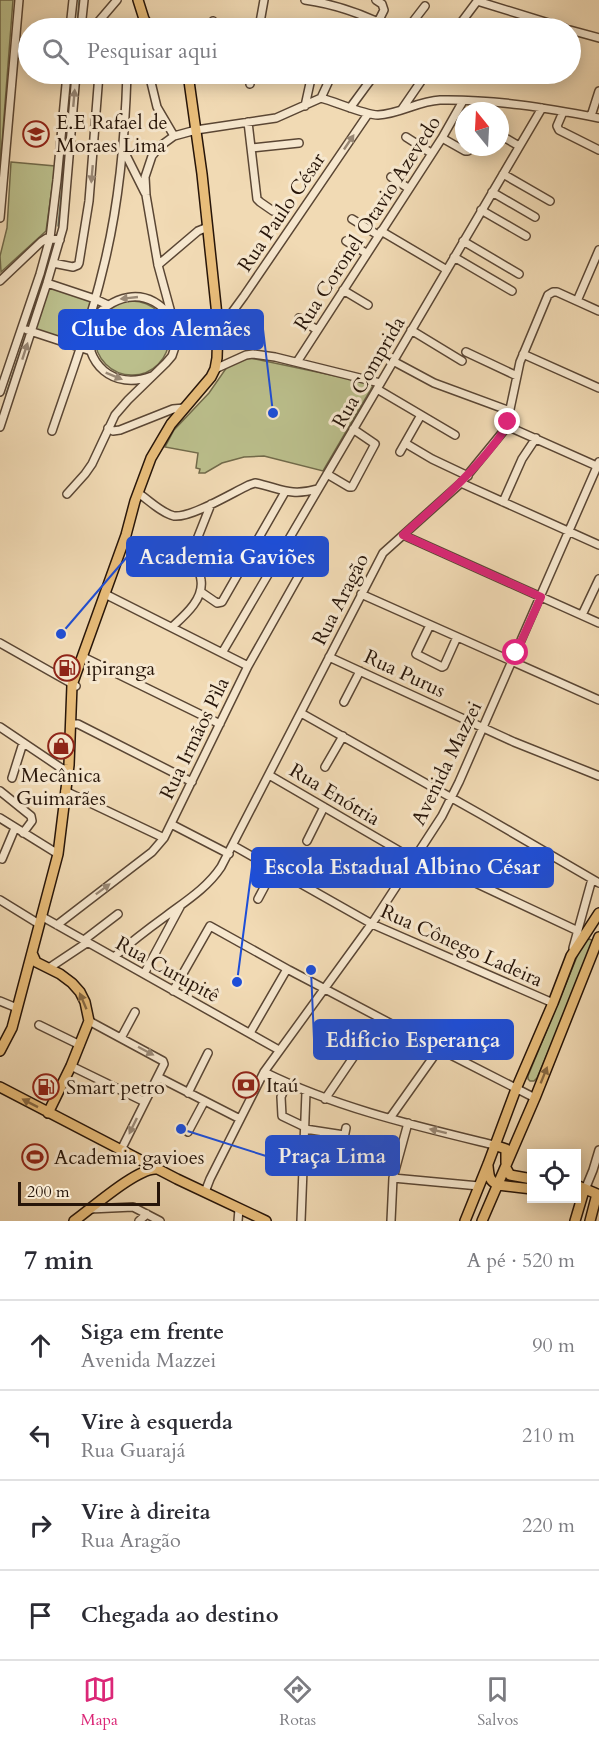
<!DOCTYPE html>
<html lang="pt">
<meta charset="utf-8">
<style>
:root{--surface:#fff;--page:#f2f2f3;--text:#2b2b33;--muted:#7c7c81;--line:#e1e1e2;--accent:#db2777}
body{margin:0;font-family:Cardo,serif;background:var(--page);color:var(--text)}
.controls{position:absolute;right:18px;bottom:18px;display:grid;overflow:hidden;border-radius:0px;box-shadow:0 3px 15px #0003}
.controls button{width:54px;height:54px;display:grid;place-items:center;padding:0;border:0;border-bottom:2px solid var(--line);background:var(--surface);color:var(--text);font:30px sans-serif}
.compass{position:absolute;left:455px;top:102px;width:54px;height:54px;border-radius:50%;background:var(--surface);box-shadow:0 3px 15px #0003;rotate:342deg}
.scale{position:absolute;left:18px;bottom:15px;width:142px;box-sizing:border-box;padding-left:6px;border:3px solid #271509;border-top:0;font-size:16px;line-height:21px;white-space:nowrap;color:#271509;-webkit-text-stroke:4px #f6e7ce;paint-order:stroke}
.stop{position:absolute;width:18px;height:18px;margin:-14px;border:4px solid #db2777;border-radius:50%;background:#fff}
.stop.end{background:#db2777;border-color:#fff;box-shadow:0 2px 6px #0008}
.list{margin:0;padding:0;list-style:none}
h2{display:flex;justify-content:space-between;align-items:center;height:78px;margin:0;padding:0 24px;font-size:26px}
h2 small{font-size:20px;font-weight:400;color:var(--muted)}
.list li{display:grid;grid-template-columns:39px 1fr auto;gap:18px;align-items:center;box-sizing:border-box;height:90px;padding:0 24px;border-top:2px solid var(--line)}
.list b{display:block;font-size:22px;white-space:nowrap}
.list p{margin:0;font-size:20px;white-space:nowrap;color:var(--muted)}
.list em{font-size:20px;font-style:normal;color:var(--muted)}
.icon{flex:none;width:33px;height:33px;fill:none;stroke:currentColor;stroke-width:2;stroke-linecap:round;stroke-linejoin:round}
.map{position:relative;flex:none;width:599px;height:1221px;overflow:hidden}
.search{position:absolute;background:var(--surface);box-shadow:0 3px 15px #0003;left:18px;right:18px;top:18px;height:66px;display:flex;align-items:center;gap:15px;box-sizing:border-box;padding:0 21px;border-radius:33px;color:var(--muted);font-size:22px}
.sheet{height:438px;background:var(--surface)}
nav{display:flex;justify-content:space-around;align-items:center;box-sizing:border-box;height:84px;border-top:2px solid var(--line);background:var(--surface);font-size:16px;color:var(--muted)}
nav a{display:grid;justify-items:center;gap:3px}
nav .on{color:var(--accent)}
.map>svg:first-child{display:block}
</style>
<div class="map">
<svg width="599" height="1221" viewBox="0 0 599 1221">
<rect width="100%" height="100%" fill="#f1dab4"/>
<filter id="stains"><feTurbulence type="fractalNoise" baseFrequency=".00333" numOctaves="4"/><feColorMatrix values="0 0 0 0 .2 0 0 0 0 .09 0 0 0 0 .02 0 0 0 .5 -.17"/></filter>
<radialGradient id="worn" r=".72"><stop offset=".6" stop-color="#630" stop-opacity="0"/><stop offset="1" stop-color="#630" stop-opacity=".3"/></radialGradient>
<path fill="#bbbf8c" stroke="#716a4a" stroke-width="1.5" d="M 0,0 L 13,0 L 0,169 Z
M 11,162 L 55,166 L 46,231 L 1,272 L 0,256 L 7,228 Z
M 49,287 L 92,300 L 77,343 L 35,329 Z
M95 338a37 37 0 1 1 74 0a37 37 0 1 1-74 0Z
M 246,357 L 374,384 L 323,471 L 264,456 L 244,457 L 222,463 L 205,473 L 199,473 L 200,469 L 196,468 L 198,453 L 165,447 L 174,430 L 209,393 L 227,367 Z
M 589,939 L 592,940 L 594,945 L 537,1078 L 534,1081 L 530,1081 L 528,1079 L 528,1076 L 583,942 Z"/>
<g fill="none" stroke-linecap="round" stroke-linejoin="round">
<path stroke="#6d796b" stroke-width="1.5" d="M 77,28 L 79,0
M 58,226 L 73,74
M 29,323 L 54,242
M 6,394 L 25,337"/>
<g stroke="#5a4634" stroke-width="10">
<path id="minor" d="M 305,0 C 334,4 365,15 390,28
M 376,0 L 382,4 L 384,10 L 378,22
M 477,1 L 565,28
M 70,28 L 73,0
M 81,28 L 84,0
M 93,28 L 117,0
M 212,28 L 213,21
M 259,28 L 264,0
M 408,28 L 425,6
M 457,28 L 478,0
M 570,30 L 599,38
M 149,74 L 157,107 L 174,136
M 250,84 L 251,74
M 321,98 L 332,74
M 305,106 L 312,74
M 350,108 L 375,74
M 402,109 L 426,74
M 563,112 L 557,126 L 559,130 L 599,150
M 591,116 L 599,91
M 248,122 L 257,199 L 260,202 L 273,211
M 500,135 L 519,146
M 406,137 L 431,153
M 442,138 L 465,151 L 468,151 L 472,147
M 251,148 L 299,143
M 123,149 L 145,193
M 503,174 L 550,201
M 391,177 L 408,188
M 492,192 L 535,217
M 481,210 L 526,236
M 0,218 L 19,0
M 352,219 L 378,235
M 381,231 L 447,270
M 346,241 L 366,253
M 463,241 L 519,274
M 454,257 L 512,291
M 53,263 L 73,267 L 78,265 L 79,263 L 89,201 L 99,74
M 158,265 L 198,231 L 208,227
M 0,281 L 41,242 L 47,238 L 60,240
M 47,283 L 95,299 L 108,305
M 343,290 L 368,305
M 577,301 L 599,250
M 299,318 L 317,330
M 218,325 L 225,322 L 244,296 L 368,114
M 27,330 L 91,351
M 411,330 L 462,361
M 466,352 L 517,376
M 523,354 L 599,388
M 393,361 L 434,383 L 510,411
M 297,362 L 442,138 L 463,101
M 215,369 L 246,355 L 253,354 L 275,357 L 380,383
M 152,376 C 113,391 84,364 88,325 C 111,295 145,284 171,317
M 377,389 L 455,435
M 0,392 L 40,274 L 50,238 L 57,180 L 67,74
M 507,426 L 599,467
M 0,427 L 47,283 L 63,228 L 76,74
M 108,428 L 113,431 L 120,430 L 173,409 L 184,408
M 52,431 C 70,378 90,324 103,269 C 119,206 125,139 127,74
M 405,443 L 432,459 L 468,476
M 400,452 L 421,415
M 327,474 L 349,487 L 352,487 L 375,444 L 353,429
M 461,483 L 599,545
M 138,493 C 149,500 161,513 174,516 C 191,518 232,493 249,485 L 255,483 C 280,488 290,497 317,489
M 67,494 L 85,474 L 92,464 L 115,415 L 128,400 L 166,363 L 172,356 L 175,347 L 176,331 L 158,265 L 146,195 L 145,177 L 152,156 L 159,147 L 174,136 L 196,130 L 276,118 L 321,98 C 336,102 365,115 378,115 C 400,114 418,101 440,100 C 494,99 547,108 599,118
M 503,502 L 522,459 L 536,438
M 403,535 L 599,623
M 201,592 L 217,603 L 222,602 L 285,492
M 105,594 L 248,666
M 361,594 L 599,700
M 582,615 L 599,579
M 430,625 L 416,654 L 442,667 L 444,666 L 457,637
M 172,627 C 185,615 204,599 201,580 C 200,570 194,562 192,552 L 211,504
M 0,643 L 76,686
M 222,653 L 542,108
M 83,657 L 220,724
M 329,657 L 514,742 L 599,776
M 344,702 L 360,671
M 301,713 L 482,815 L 599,883
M 71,724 L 78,724 L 192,782
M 0,727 L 61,768 L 68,771
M 325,767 L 343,736
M 269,775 L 415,860
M 12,778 L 23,743
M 0,791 L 31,816 L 32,821 L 23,833
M 65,791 L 164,838
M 0,818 L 58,854
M 171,824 L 229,854
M 307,841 L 324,807
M 234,846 L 372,924 L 553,1003
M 418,856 L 578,931
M 2,859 L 15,828
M 304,885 L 320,853
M 258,899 L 274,869
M 0,900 L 39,924
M 41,916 L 279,1050
M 57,925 L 152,852 L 164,838 L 248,666 L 310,556 L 309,552 L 289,540
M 84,940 L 118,914
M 573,948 L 592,879
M 114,957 C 131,942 148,929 166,916 C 186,901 207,888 221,867 L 383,553 L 461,483 L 506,428 L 520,362 L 548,295 L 553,292 L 557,292 L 599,311
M 49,968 L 88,942
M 144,974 L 180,907
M 173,991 L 210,926 L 289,970 L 439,1049 L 535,1098
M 0,1001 L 17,1008
M 89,1021 L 163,1061 L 164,1064 L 121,1150
M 39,1025 L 80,1045
M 250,1033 L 287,969
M 121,1038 L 135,1012
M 71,1066 L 145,1102
M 264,1072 C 337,1108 416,1126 494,1145
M 158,1077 L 240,1119
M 287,1083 L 281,1097 L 282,1116 L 305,1127
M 188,1093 L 208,1053
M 325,1099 L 380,1018
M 390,1118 L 439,1049
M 305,1129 L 344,1135
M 188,1132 L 204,1102
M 343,1143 L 346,1128
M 303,1165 L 349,1169
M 393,1178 L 479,1186
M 205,1192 L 210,1179 L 264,1072 L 375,919 L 442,816 L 459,782 L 599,462
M 584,1192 L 593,1170 L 599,1150
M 90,1209 L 133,1207 L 160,1221
M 139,1221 L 147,1214
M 238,1221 L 239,1209
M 301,1221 L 306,1092
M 391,1221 L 393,1178 L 408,1123"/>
</g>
<g stroke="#271509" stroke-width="12">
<path id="major" d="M 138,0 L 144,19 L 150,28
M 32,953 L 36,962 L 60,974 L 72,983 L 80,992 L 85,1002 L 89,1021 L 71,1066 L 48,1113
M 0,1051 L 12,1028 L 58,854 L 69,765 L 72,685 L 126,535 L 135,501 L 151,458 L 171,424 L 211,377 L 215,369 L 217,358 L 218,325 L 202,174 L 188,74
M 0,1087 L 177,1179 L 266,1221
M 494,1145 L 506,1149 L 506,1163
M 488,1166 C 489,1176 489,1181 498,1185 L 532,1189
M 506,1168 L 510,1175 L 532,1179
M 576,1185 L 597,1194 L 590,1221
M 74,1221 C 91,1209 137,1168 156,1169
M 465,1221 L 488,1164 L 516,1089 L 553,1003 L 571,956 L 599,913
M 482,1221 L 535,1098 L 599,937
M 575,1221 L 583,1194"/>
</g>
<use href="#minor" stroke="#f6e7ce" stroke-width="7"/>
<use href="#major" stroke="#e8bd7a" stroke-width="9"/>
</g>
<defs><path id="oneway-solid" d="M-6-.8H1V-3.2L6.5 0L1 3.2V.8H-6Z" transform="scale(1.5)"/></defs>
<g fill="#998875">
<use href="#oneway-solid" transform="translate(74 98) rotate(-85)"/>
<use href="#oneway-solid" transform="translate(349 142) rotate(-56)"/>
<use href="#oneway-solid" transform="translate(92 174) rotate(95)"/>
<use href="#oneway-solid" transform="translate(129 298) rotate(174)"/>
<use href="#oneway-solid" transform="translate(25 351) rotate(-72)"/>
<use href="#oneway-solid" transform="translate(114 376) rotate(22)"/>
<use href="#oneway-solid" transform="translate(103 889) rotate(-37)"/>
<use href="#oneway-solid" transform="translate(146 1051) rotate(28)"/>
<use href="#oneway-solid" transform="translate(133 1126) rotate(116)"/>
<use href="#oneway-solid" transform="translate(438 1131) rotate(-166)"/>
</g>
<g fill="#886942">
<use href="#oneway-solid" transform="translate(83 1001) rotate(-113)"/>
<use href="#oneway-solid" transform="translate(544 1075) rotate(-68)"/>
<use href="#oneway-solid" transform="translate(30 1103) rotate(-153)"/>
</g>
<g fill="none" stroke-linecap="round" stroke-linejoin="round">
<path stroke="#db2777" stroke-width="8" d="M 508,422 C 504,433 495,443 487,453 C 462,483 433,508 403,535 L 541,597 L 516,653"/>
</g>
<defs>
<g id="school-ring" transform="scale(1.35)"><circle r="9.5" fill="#f6e7ce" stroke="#8f2418" stroke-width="1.5"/><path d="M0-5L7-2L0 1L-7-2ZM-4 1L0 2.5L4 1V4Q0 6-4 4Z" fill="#8f2418"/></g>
<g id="fuel-ring" transform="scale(1.35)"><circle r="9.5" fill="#f6e7ce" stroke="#8f2418" stroke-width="1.5"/><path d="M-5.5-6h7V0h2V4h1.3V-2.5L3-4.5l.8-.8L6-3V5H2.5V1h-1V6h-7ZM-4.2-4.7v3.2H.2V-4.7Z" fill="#8f2418"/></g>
<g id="shop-ring" transform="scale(1.35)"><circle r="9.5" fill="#f6e7ce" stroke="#8f2418" stroke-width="1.5"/><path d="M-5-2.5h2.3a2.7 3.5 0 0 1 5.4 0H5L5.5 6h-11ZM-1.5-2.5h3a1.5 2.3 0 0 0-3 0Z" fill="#8f2418"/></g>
<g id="bank-ring" transform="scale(1.35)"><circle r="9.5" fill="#f6e7ce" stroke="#8f2418" stroke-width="1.5"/><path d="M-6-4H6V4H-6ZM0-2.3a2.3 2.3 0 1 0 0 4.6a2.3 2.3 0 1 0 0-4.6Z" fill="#8f2418"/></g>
<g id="stadium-ring" transform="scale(1.35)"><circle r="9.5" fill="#f6e7ce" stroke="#8f2418" stroke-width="1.5"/><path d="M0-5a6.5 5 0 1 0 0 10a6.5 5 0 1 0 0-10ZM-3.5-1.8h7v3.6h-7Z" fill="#8f2418"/></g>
</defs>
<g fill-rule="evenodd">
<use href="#school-ring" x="36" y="134"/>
<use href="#fuel-ring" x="67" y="668"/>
<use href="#shop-ring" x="61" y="746"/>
<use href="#bank-ring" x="246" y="1085"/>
<use href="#fuel-ring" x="46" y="1087"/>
<use href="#stadium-ring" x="35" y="1157"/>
</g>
<g text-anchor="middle" stroke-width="6" stroke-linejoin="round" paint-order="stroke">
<g font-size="20" fill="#271509" stroke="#f6e7ce" text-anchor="start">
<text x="56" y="129">E.E Rafael de<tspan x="56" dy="23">Moraes Lima</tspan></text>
<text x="86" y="675">ipiranga</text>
<text x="61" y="782" text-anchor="middle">Mecânica<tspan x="61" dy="23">Guimarães</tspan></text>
<text x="266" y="1092">Itaú</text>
<text x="66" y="1094">Smart petro</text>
<text x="54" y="1164">Academia gavioes</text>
</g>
<g font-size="20" fill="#271509" stroke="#f6e7ce">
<text transform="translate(281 212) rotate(-56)" y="7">Rua Paulo César</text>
<text transform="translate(367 223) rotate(-57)" y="7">Rua Coronel Otavio Azevedo</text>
<text transform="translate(368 372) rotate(-60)" y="7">Rua Comprida</text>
<text transform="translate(340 599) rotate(-63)" y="7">Rua Aragão</text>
<text transform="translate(405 673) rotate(25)" y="7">Rua Purus</text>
<text transform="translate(194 738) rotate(-64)" y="7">Rua Irmãos Pìla</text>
<text transform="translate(446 763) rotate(-64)" y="7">Avenida Mazzei</text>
<text transform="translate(335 794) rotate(31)" y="7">Rua Enótria</text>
<text transform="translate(462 945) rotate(24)" y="7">Rua Cônego Ladeira</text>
<text transform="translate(168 969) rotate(29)" y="7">Rua Curupitê</text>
</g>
</g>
<path fill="none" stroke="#1d4ed8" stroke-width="2" d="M273 413L263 329M61 634L127 557M237 982L252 867M311 970L314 1039M181 1129L266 1156"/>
<g fill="#1d4ed8" stroke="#f6e7ce" stroke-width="2">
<circle cx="273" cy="413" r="6"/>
<circle cx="61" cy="634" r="6"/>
<circle cx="237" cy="982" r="6"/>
<circle cx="311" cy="970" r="6"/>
<circle cx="181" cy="1129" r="6"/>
</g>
<g fill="#1d4ed8" stroke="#1d4ed8" stroke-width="2">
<rect x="59" y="310" width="204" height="39" rx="6"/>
<rect x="127" y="537" width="201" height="39" rx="6"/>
<rect x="252" y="848" width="301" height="39" rx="6"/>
<rect x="314" y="1020" width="199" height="39" rx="6"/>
<rect x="266" y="1136" width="133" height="39" rx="6"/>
</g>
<g font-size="21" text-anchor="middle" font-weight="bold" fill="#fff">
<text x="161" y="336">Clube dos Alemães</text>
<text x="227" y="564">Academia Gaviões</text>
<text x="402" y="874">Escola Estadual Albino César</text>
<text x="413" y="1047">Edifício Esperança</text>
<text x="332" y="1163">Praça Lima</text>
</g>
<rect width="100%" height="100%" filter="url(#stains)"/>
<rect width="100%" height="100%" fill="url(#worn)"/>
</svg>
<div class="controls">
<button><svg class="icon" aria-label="locate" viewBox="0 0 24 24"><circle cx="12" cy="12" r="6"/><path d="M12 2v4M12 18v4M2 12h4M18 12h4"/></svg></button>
</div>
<svg class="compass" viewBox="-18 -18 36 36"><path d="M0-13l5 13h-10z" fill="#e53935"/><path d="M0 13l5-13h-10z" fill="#7c7c81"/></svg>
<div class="scale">200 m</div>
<div class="stop" style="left:516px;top:653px"></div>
<div class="stop end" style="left:508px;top:422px"></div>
<div class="search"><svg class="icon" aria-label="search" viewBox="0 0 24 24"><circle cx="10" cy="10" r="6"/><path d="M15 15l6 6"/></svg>Pesquisar aqui</div>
</div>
<section class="sheet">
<h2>7 min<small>A pé · 520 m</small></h2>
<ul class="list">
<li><svg class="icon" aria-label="ahead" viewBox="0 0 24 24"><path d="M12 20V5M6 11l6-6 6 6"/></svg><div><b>Siga em frente</b><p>Avenida Mazzei</p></div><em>90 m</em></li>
<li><svg class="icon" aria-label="left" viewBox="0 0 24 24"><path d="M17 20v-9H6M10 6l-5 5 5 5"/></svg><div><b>Vire à esquerda</b><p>Rua Guarajá</p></div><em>210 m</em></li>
<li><svg class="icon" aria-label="right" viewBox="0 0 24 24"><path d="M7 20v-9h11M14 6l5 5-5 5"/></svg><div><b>Vire à direita</b><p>Rua Aragão</p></div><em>220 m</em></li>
<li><svg class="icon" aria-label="arrive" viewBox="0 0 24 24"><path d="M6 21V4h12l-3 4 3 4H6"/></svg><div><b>Chegada ao destino</b></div></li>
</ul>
</section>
<nav>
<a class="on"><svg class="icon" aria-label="map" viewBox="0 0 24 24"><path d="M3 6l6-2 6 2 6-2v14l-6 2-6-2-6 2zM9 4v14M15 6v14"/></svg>Mapa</a>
<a><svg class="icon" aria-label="directions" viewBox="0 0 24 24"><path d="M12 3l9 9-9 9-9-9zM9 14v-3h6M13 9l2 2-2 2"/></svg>Rotas</a>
<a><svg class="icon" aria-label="saved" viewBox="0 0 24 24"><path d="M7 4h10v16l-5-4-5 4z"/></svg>Salvos</a>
</nav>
